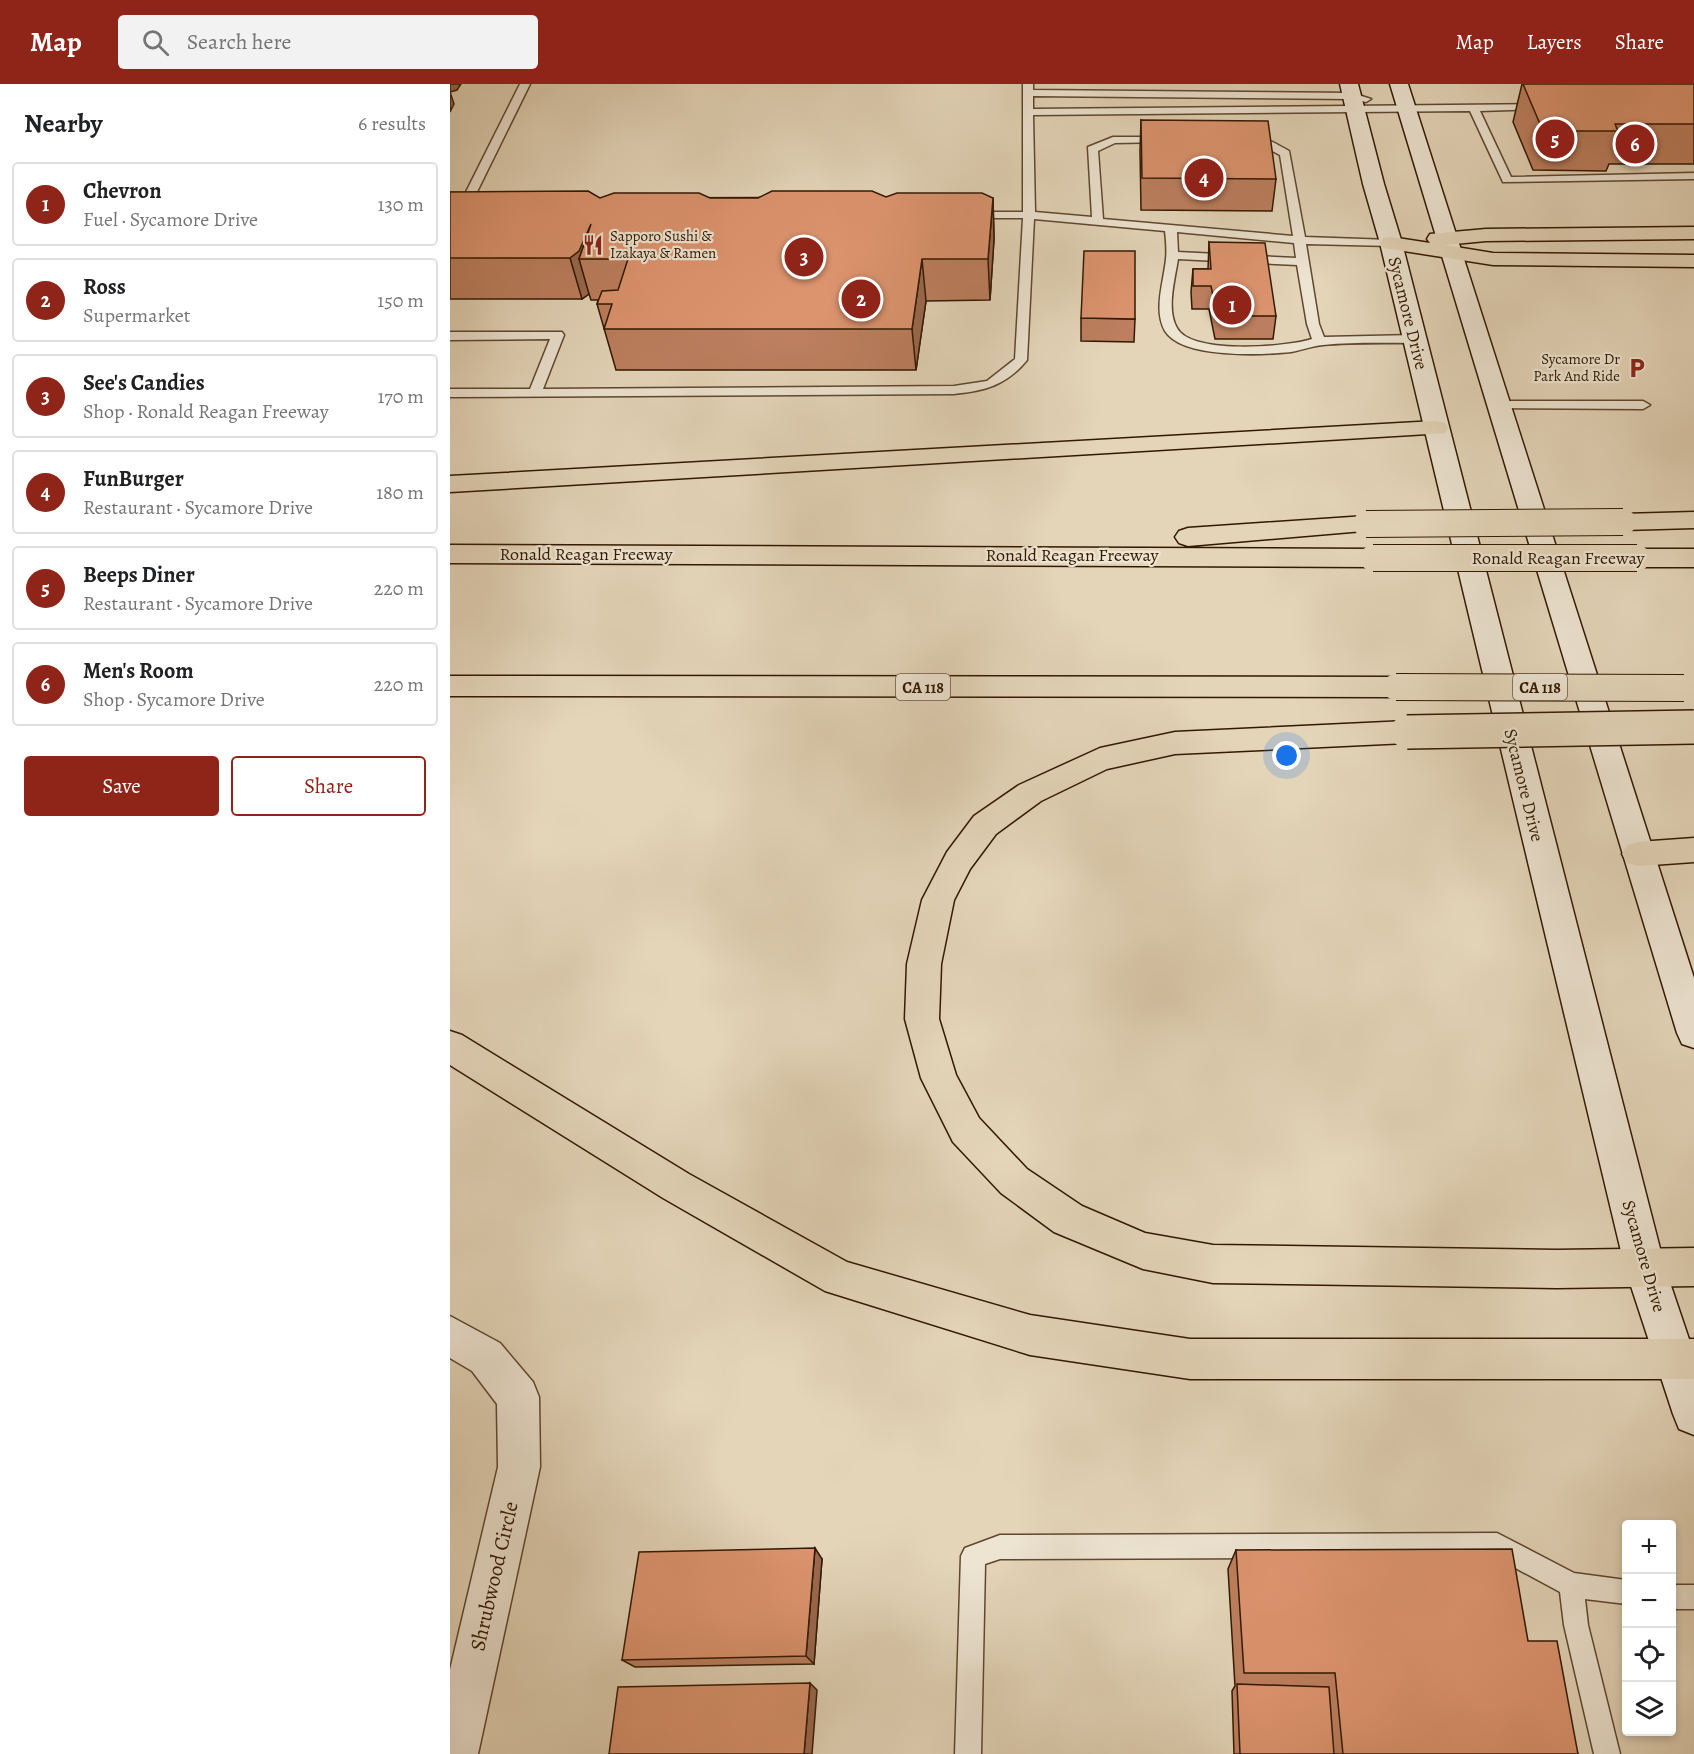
<!DOCTYPE html>
<meta charset="utf-8">
<style>
:root{--surface:#fff;--page:#f2f2f2;--text:#202124;--muted:#757577;--line:#e0e0e0;--accent:#8f2418}
body{margin:0;font-family:Alegreya,serif;background:var(--page);color:var(--text)}
.controls{position:absolute;right:18px;bottom:18px;display:grid;overflow:hidden;border-radius:6px;box-shadow:0 3px 9px #0003}
.controls button{width:54px;height:54px;display:grid;place-items:center;padding:0;border:0;border-bottom:2px solid var(--line);background:var(--surface);color:var(--text);font:30px sans-serif}
.you{position:absolute;left:837px;top:672px;width:21px;height:21px;margin:-15px;border:4px solid #fff;border-radius:50%;background:#1a73e8;box-shadow:0 0 0 9px #1a73e833}
.badge{display:grid;place-items:center;width:39px;height:39px;border-radius:50%;background:var(--accent);color:#fff;font-size:20px;font-weight:700}
.pin{position:absolute;translate:-50% -50%;border:3px solid #fff;box-shadow:0 2px 6px #0006}
.list{margin:0;padding:0;list-style:none}
h2{display:flex;justify-content:space-between;align-items:center;height:78px;margin:0;padding:0 24px;font-size:26px}
h2 small{font-size:20px;font-weight:400;color:var(--muted)}
.list li{display:grid;grid-template-columns:39px 1fr auto;gap:18px;align-items:center;box-sizing:border-box;height:84px;margin:0 12px 12px;padding:0 12px;border:2px solid var(--line);border-radius:6px}
.list b{display:block;font-size:22px;white-space:nowrap}
.list p{margin:0;font-size:20px;white-space:nowrap;color:var(--muted)}
.list em{font-size:20px;font-style:normal;color:var(--muted)}
.actions{display:flex;gap:12px;padding:18px 24px}
.actions a{flex:1;padding:14px 0;border:2px solid var(--accent);border-radius:6px;text-align:center;font-size:21px;color:var(--accent)}
.actions .main{background:var(--accent);color:#fff}
.icon{flex:none;width:33px;height:33px;fill:none;stroke:currentColor;stroke-width:2;stroke-linecap:round;stroke-linejoin:round}
.map{position:relative;flex:none;width:1244px;height:1670px;overflow:hidden}
header{display:flex;align-items:center;gap:36px;box-sizing:border-box;height:84px;padding:0 30px;background:var(--accent);color:#fff}
header strong{font-size:28px}
nav{display:flex;gap:33px;margin-inline-start:auto;font-size:21px}
.search{width:420px;height:54px;background:var(--page);display:flex;align-items:center;gap:15px;box-sizing:border-box;padding:0 21px;border-radius:6px;color:var(--muted);font-size:22px}
main{display:flex}
aside{flex:1;background:var(--surface)}
.map>svg:first-child{display:block}
</style>
<header>
<strong>Map</strong>
<div class="search"><svg class="icon" aria-label="search" viewBox="0 0 24 24"><circle cx="10" cy="10" r="6"/><path d="M15 15l6 6"/></svg>Search here</div>
<nav><a>Map</a><a>Layers</a><a>Share</a></nav>
</header>
<main>
<aside>
<h2>Nearby<small>6 results</small></h2>
<ul class="list">
<li><span class="badge">1</span><div><b>Chevron</b><p>Fuel · Sycamore Drive</p></div><em>130 m</em></li>
<li><span class="badge">2</span><div><b>Ross</b><p>Supermarket</p></div><em>150 m</em></li>
<li><span class="badge">3</span><div><b>See's Candies</b><p>Shop · Ronald Reagan Freeway</p></div><em>170 m</em></li>
<li><span class="badge">4</span><div><b>FunBurger</b><p>Restaurant · Sycamore Drive</p></div><em>180 m</em></li>
<li><span class="badge">5</span><div><b>Beeps Diner</b><p>Restaurant · Sycamore Drive</p></div><em>220 m</em></li>
<li><span class="badge">6</span><div><b>Men's Room</b><p>Shop · Sycamore Drive</p></div><em>220 m</em></li>
</ul>
<div class="actions"><a class="main">Save</a><a>Share</a></div>
</aside>
<div class="map">
<svg width="1244" height="1670" viewBox="0 0 1244 1670">
<rect width="100%" height="100%" fill="#e4d5b9"/>
<filter id="stains"><feTurbulence type="fractalNoise" baseFrequency=".00333" numOctaves="4"/><feColorMatrix values="0 0 0 0 .2 0 0 0 0 .09 0 0 0 0 .02 0 0 0 .5 -.17"/></filter>
<radialGradient id="worn" r=".72"><stop offset=".6" stop-color="#630" stop-opacity="0"/><stop offset="1" stop-color="#630" stop-opacity=".3"/></radialGradient>
<g fill="none" stroke-linecap="round" stroke-linejoin="round">
<g stroke="#5e472f" stroke-width="3">
<path id="service" d="M 70,0 L 80,0 L 22,118 L 32,123 L 26,126 L 10,120 Z
M 573,0 L 583,0 L 583,6 L 902,9 L 921,15 L 916,18 L 902,15 L 583,12 L 583,25 L 1089,20 L 1093,21 L 1093,25 L 1030,27 L 1061,93 L 1244,89 L 1244,95 L 1053,98 L 1020,27 L 583,31 L 585,128 L 642,133 L 638,63 L 663,53 L 713,53 L 718,56 L 717,58 L 665,59 L 648,67 L 653,135 L 843,152 L 830,71 L 807,59 L 798,59 L 793,56 C 806,46 826,60 839,67 L 855,153 L 941,156 L 947,159 L 941,162 L 856,160 L 869,240 L 874,253 L 964,251 L 970,255 L 964,259 C 934,259 903,258 873,261 C 862,262 852,266 841,268 C 813,271 732,275 715,247 C 703,226 714,197 716,175 C 717,166 716,156 715,147 L 584,135 L 577,276 C 557,301 535,307 504,310 L 0,313 L 0,305 L 80,305 L 100,255 L 0,256 L 0,248 L 112,248 L 114,251 L 93,305 L 504,302 L 537,297 L 565,275 L 573,134 L 521,134 L 515,131 L 521,128 L 573,128 ZM 727,148 L 844,159 L 846,174 L 728,168 ZM 728,175 L 847,181 L 857,240 L 862,255 C 837,263 741,271 727,244 C 716,225 725,195 728,175 Z
M 1049,317 L 1193,317 L 1200,321 L 1193,325 L 1044,324 L 1042,321 L 1044,318 Z
M 1047,1449 L 1124,1489 L 1176,1496 L 1176,1520 L 1135,1515 L 1138,1541 L 1170,1670 L 1144,1670 L 1114,1541 L 1110,1508 L 1045,1473 L 550,1475 L 535,1480 L 531,1670 L 505,1670 L 511,1472 L 515,1464 L 550,1451 Z
M 1222,1501 L 1244,1501 L 1244,1525 L 1222,1525 Z"/>
</g>
<g stroke="#5e472f" stroke-width="3">
<path id="minor" d="M 0,1232 L 50,1259 L 83,1298 L 89,1313 L 90,1383 L 28,1670 L 0,1670 L 0,1586 L 48,1383 L 47,1320 L 22,1287 L 0,1274 Z"/>
</g>
<g stroke="#321801" stroke-width="3">
<path id="secondary" d="M 890,0 L 908,0 L 934,100 L 952,159 L 1215,1184 L 1244,1270 L 1244,1351 L 1229,1345 L 1223,1330 L 1175,1184 L 930,159 L 913,100 Z
M 940,0 L 958,0 L 1244,894 L 1244,964 L 1232,960 L 1227,949 Z"/>
</g>
<g stroke="#321801" stroke-width="3">
<path id="motorway" d="M 1244,143 L 1244,155 L 1036,157 L 994,161 L 1043,169 L 1244,171 L 1244,183 L 1043,181 L 941,165 L 933,164 L 930,159 L 933,154 L 941,153 L 980,159 L 977,155 L 980,150 L 1036,145 Z
M 986,337 L 995,339 L 998,344 L 995,349 L 0,408 L 0,392 Z
M 1244,428 L 1244,444 L 1173,446 L 1164,444 L 1160,438 L 1164,432 L 1173,430 Z
M 916,432 L 925,434 L 929,440 L 925,446 L 738,462 L 729,459 L 725,453 L 729,447 L 738,444 Z
M 0,461 L 923,465 L 932,468 L 936,474 L 932,480 L 923,483 L 0,479 Z
M 1187,465 L 1244,465 L 1244,483 L 1187,483 L 1178,480 L 1174,474 L 1178,468 Z
M 0,592 L 946,593 L 956,596 L 960,603 L 956,610 L 946,613 L 0,612 Z
M 957,637 L 968,640 L 972,648 L 968,656 L 957,659 L 725,670 L 657,685 L 591,717 L 546,750 L 520,785 L 504,816 L 491,880 L 489,935 L 506,991 L 529,1034 L 577,1085 L 632,1122 L 695,1149 L 763,1161 L 1107,1166 L 1244,1164 L 1244,1202 L 1107,1204 L 763,1199 L 693,1185 L 604,1148 L 551,1109 L 503,1058 L 471,994 L 455,935 L 457,880 L 472,816 L 497,768 L 524,732 L 569,701 L 650,664 L 725,648 Z
M 1244,754 L 1244,778 L 1188,782 L 1177,779 L 1172,770 L 1177,761 L 1188,758 Z
M 0,947 L 12,951 L 239,1090 L 397,1178 L 580,1231 L 740,1255 L 1244,1255 L 1244,1295 L 740,1295 L 580,1271 L 375,1207 L 213,1114 L 0,981 Z"/>
</g>
<use href="#service" fill="#ede4d2" fill-rule="evenodd"/>
<use href="#minor" fill="#ede4d2" fill-rule="evenodd"/>
<use href="#secondary" fill="#ede4d2" fill-rule="evenodd"/>
<use href="#motorway" fill="#e4d5b9" fill-rule="evenodd"/>
<g stroke="#321801" stroke-width="28" stroke-linecap="butt">
<path id="motorway-bridge-far1" d="M 916,440 L 1173,438
M 923,474 L 1187,474
M 946,603 L 1234,604
M 1230,643 L 1244,643"/>
</g>
<g stroke="#321801" stroke-width="36" stroke-linecap="butt">
<path id="motorway-bridge" d="M 957,648 L 1244,643"/>
</g>
<use href="#motorway-bridge-far1" stroke="#e4d5b9" stroke-width="26"/>
<use href="#motorway-bridge" stroke="#e4d5b9" stroke-width="33"/>
</g>
<path fill="#bd7f5f" stroke="#321801" stroke-width="1.5" d="M 1072,0 L 1244,0 L 1244,80 L 1159,80 L 1156,87 L 1083,86 L 1063,38 Z
M 691,36 L 826,95 L 822,127 L 691,126 L 690,67 Z
M 0,108 L 150,114 L 436,113 L 543,114 L 544,155 L 540,216 L 476,217 L 466,286 L 166,286 L 147,220 L 148,216 L 141,216 L 139,210 L 132,215 L 0,215 Z
M 759,158 L 826,232 L 823,255 L 765,255 L 759,225 L 742,225 L 741,208 L 743,185 L 758,185 Z
M 631,234 L 685,235 L 684,258 L 631,257 Z
M 786,1466 L 1078,1557 L 1128,1670 L 784,1670 L 782,1607 L 785,1602 L 778,1485 Z
M 372,1475 L 364,1580 L 185,1583 L 172,1576 Z"/>
<path fill="#9a684e" stroke="#321801" stroke-width="1.5" d="M 0,0 L 11,0 L 7,6 L 0,8 L 4,20 L 0,28 Z
M 543,114 L 544,155 L 540,216 L 538,175 Z
M 141,140 L 129,175 L 139,210 L 132,215 L 120,174 Z
M 472,175 L 476,217 L 466,286 L 462,245 Z
M 365,1464 L 372,1475 L 364,1580 L 356,1572 Z
M 360,1599 L 367,1606 L 362,1670 L 354,1670 Z"/>
<path fill="#dc946f" stroke="#321801" stroke-width="1.5" d="M 1073,0 L 1244,0 L 1244,40 L 1165,40 L 1168,47 L 1093,47 Z
M 691,36 L 818,37 L 826,95 L 692,94 Z
M 138,107 L 150,114 L 164,109 L 249,109 L 260,114 L 308,114 L 322,107 L 422,107 L 436,113 L 447,109 L 532,109 L 543,114 L 538,175 L 472,175 L 462,245 L 154,245 L 162,220 L 147,220 L 152,207 L 168,206 L 178,175 L 129,175 L 141,140 L 129,167 L 120,174 L 0,174 L 0,108 Z
M 759,158 L 815,159 L 826,232 L 767,232 L 761,202 L 743,202 L 743,185 L 761,185 Z
M 634,167 L 685,167 L 685,235 L 631,234 Z
M 365,1464 L 356,1572 L 172,1576 L 189,1468 Z
M 1062,1465 L 1078,1557 L 1107,1557 L 1128,1670 L 893,1670 L 885,1589 L 794,1589 L 786,1466 Z
M 360,1599 L 354,1670 L 159,1670 L 168,1603 Z
M 787,1600 L 879,1603 L 884,1670 L 790,1670 Z"/>
<defs>
<g id="restaurant-bare" transform="scale(1.62)"><path d="M-5-6h1v4h1v-4h1v4h1v-4h1v5L-1.5 .5V6h-2V.5L-5-1ZM5-6V6H3V1.5H1.5Q1.5-4 5-6Z" fill="#8f2418" stroke="#ede4d2" stroke-width="2.5" paint-order="stroke"/></g>
<g id="parking-bare" transform="scale(1.62)"><path d="M-3.5-5.5H1a3.5 3.5 0 0 1 0 7H-1V5.5H-3.5ZM-1-3.4V-.6H.8a1.4 1.4 0 0 0 0-2.8Z" fill="#8f2418" stroke="#ede4d2" stroke-width="2.5" paint-order="stroke"/></g>
</defs>
<g fill-rule="evenodd">
<use href="#restaurant-bare" x="143" y="161"/>
<use href="#parking-bare" x="1187" y="284"/>
</g>
<g text-anchor="middle" stroke-width="4.5" stroke-linejoin="round" paint-order="stroke">
<g font-size="15" fill="#321801" stroke="#ede4d2" text-anchor="start">
<text x="160" y="157">Sapporo Sushi &amp;<tspan x="160" dy="17">Izakaya &amp; Ramen</tspan></text>
<text x="1170" y="280" text-anchor="end">Sycamore Dr<tspan x="1170" dy="17">Park And Ride</tspan></text>
</g>
<g fill="#ede4d2" stroke="#6a5540" stroke-width="1.5">
<rect x="446" y="590" width="54" height="26" rx="4.5"/>
<rect x="1063" y="590" width="54" height="26" rx="4.5"/>
</g>
<g font-size="16" font-weight="bold" fill="#321801">
<text x="473" y="609">CA 118</text>
<text x="1090" y="609">CA 118</text>
</g>
<g font-size="18" fill="#321801" stroke="#ede4d2">
<text transform="translate(958 229) rotate(76)" y="6">Sycamore Drive</text>
<text x="136" y="476">Ronald Reagan Freeway</text>
<text x="622" y="477">Ronald Reagan Freeway</text>
<text x="1108" y="480">Ronald Reagan Freeway</text>
<text transform="translate(1074 701) rotate(76)" y="6">Sycamore Drive</text>
<text transform="translate(1194 1172) rotate(74)" y="6">Sycamore Drive</text>
</g>
<g font-size="21" fill="#321801" stroke="#ede4d2">
<text transform="translate(44 1492) rotate(-77)" y="7">Shrubwood Circle</text>
</g>
</g>
<rect width="100%" height="100%" filter="url(#stains)"/>
<rect width="100%" height="100%" fill="url(#worn)"/>
</svg>
<div class="controls">
<button>+</button>
<button>−</button>
<button><svg class="icon" aria-label="locate" viewBox="0 0 24 24"><circle cx="12" cy="12" r="6"/><path d="M12 2v4M12 18v4M2 12h4M18 12h4"/></svg></button>
<button><svg class="icon" aria-label="layers" viewBox="0 0 24 24"><path d="M12 4l9 5-9 5-9-5zM3 14l9 5 9-5"/></svg></button>
</div>
<div class="you"></div>
<div class="pin badge" style="left:782px;top:221px">1</div>
<div class="pin badge" style="left:411px;top:215px">2</div>
<div class="pin badge" style="left:354px;top:173px">3</div>
<div class="pin badge" style="left:754px;top:94px">4</div>
<div class="pin badge" style="left:1105px;top:55px">5</div>
<div class="pin badge" style="left:1185px;top:60px">6</div>
</div>
</main>
